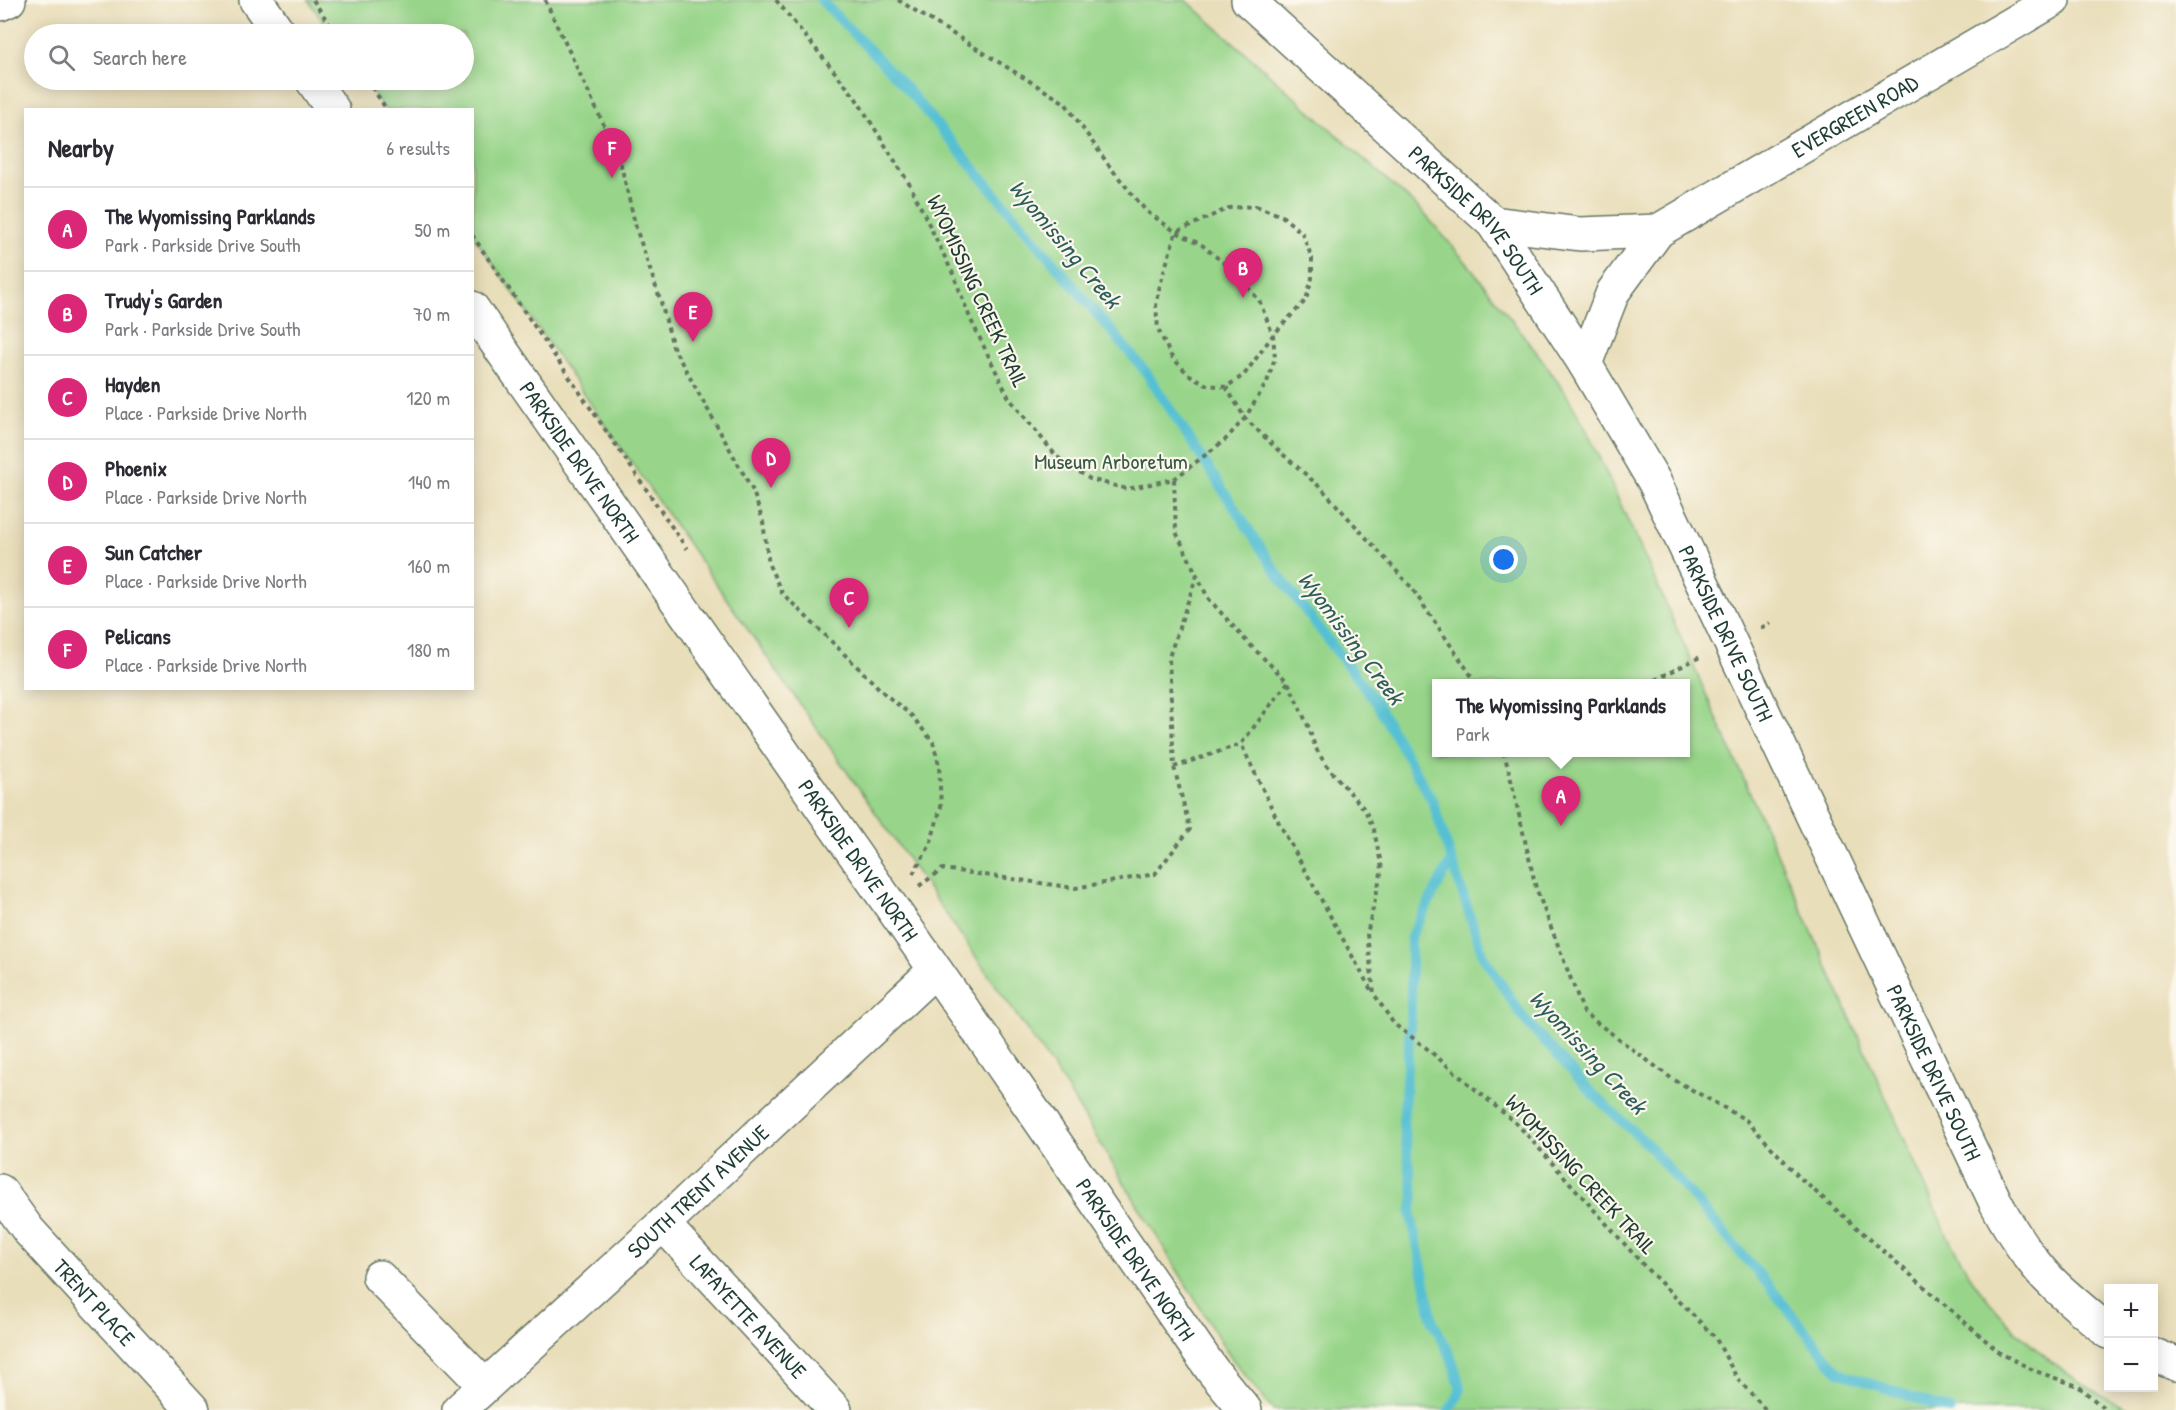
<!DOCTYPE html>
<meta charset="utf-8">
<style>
:root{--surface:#fff;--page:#f7f7f7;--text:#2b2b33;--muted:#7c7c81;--line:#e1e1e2;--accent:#db2777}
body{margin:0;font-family:"Patrick Hand",sans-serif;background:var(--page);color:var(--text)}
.controls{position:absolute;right:18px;bottom:18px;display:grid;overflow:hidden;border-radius:0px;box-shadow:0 3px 15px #0003}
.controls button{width:54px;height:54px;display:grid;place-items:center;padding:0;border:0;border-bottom:2px solid var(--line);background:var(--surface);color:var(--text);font:30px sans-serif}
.you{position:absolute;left:1504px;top:560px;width:21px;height:21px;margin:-15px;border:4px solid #fff;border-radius:50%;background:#1a73e8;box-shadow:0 0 0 9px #1a73e833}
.badge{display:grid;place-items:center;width:39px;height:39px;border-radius:50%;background:var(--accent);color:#fff;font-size:20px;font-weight:700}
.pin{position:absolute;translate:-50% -50px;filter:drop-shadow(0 2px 3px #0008)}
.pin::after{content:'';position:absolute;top:32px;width:21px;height:18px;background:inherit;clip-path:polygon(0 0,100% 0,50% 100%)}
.popup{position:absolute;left:1432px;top:679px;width:258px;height:78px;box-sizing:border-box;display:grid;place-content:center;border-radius:0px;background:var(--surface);filter:drop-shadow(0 2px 4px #0005);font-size:20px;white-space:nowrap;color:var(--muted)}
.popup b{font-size:22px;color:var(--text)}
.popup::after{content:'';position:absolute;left:50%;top:100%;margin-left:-12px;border:12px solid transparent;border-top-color:var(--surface)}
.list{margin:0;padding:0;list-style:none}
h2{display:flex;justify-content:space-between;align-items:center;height:78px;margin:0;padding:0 24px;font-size:26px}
h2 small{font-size:20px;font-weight:400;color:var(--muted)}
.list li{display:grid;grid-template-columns:39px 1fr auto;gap:18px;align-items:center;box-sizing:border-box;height:84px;padding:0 24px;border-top:2px solid var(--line)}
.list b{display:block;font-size:22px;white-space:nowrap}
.list p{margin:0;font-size:20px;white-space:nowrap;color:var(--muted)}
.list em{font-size:20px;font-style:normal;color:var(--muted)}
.icon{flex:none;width:33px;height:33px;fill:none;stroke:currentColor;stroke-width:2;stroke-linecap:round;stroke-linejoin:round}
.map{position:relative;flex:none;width:2176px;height:1410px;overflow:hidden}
.search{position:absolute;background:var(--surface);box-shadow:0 3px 15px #0003;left:24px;top:24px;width:450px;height:66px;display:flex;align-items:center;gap:15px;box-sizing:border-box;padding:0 21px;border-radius:33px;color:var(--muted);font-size:22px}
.panel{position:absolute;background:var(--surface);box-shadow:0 3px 15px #0003;left:24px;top:108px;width:450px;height:582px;border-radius:0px}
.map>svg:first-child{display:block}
</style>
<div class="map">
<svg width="2176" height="1410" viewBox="0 0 2176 1410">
<rect width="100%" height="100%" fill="#fbf7ec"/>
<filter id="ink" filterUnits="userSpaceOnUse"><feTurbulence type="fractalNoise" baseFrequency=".0167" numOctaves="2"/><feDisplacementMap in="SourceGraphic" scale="12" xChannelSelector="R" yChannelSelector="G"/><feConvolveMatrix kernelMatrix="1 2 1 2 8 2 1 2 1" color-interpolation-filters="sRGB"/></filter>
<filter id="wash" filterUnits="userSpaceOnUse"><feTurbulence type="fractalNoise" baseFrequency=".008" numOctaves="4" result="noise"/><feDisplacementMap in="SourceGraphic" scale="24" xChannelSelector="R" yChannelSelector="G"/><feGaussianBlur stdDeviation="1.35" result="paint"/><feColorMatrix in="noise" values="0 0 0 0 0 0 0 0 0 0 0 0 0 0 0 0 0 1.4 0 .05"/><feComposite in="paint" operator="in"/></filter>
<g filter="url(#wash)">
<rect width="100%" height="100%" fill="#e9deba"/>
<path fill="#98d58a" stroke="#5c895f" stroke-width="1.5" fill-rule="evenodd" d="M 308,0 L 1186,0 L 1422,211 L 1472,269 L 1541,358 L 1566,394 L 1587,431 L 1652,573 L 1947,1235 C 1955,1249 1963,1265 1972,1279 C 2013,1336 2067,1380 2130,1410 L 1273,1410 L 1229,1355 L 1061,1079 L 473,235 L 472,110 L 384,109 L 364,80 L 464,80 L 464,34 L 332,34 ZM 1436,684 L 1686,684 L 1686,752 L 1436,752 Z"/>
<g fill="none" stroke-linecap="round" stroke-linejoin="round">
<path stroke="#57c0d3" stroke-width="10" d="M 821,0 L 901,82 L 1146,372 L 1279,576 L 1375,701 L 1432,800 L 1483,956 L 1524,1019 L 1595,1096 L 1648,1145 L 1770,1287 L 1838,1372 L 1950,1410
M 1449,1410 L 1456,1400 L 1461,1389 L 1451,1357 L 1433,1322 L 1411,1214 L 1414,1196 L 1403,1124 L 1411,1012 L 1411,936 L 1451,861"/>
</g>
</g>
<g filter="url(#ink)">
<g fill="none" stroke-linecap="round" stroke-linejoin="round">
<g stroke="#667563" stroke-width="36">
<g id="street">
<path d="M 1493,223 L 1580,234 L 1658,231"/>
<path id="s1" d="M 1585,364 L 1613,292 L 1658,231 L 2053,0"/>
<path id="s2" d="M 0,1191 L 29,1231 L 193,1410"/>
<path id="s3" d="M 663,1224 L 835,1410"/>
<path d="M 379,1277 L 485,1386"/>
<path id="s4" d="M 459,1410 L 663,1224 L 934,971"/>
</g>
</g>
<g stroke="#667563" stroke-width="36">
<g id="secondary">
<path d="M 256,0 L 280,34"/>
<path id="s5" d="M 1248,0 L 1493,223 L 1585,364 L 1654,481 L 1995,1201 C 2006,1222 2018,1242 2033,1261 C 2053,1288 2083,1309 2108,1332"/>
<path d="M 0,4 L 9,0"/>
<path d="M 312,80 L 333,110"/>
<path id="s6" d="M 472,308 L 988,1045 L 1212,1370 L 1245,1410"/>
<path d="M 2154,1355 L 2176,1364"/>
</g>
</g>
<path stroke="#667563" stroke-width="4" stroke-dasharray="4.5 4.5" stroke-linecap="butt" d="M 313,0 L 336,34
M 545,0 L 619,157 L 636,228 L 661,302 L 673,347 L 753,491 L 763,522 L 769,565 L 782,593 L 886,695 L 911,715 L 933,742 L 939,765 L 941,807 L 930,845 L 911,877
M 776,0 L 855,97 L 910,185 L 954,276 L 970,318 L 1009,398 L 1057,457 L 1090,479 L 1127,489 L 1174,479 L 1225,440 L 1245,418 L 1226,387
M 898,0 L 1065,103 L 1110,167 L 1146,211 L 1176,232 L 1202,245 L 1231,269 L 1259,300 L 1273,335 L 1275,358 L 1267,382 L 1245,418 L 1277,449 L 1322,489 L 1411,587 L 1477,684
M 367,80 L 387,110
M 1256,206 L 1282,216 L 1302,233 L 1312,258 L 1312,278 L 1306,300 L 1273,335 L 1244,375 L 1226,387 L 1207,385 L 1188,374 L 1171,356 L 1158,329 L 1156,306 L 1160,285 L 1176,232 L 1229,208 Z
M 472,235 L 687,549
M 1174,479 L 1176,532 L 1208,598 L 1247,642 L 1288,682 L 1309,728 L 1315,747 L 1326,765 L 1365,810 L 1374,830 L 1382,869 L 1367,934 L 1374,994 L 1394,1024 L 1425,1047 L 1519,1126 L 1646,1268 L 1715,1337 L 1737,1378 L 1766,1410
M 1761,628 L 1770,623
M 1288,682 L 1241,744 L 1279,823 L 1371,990
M 1647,684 L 1700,657
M 1503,752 L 1508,767 L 1536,888 L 1584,1013 L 1671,1078 L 1746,1120 L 1800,1178 L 2000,1353 L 2035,1371 L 2078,1386 L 2106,1410
M 1174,767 L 1241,744
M 919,886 L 943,869 L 1075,888 L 1155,874 L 1190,829 L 1174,767 L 1169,657 L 1197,575"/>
<use href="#street" stroke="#fff" stroke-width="33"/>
<use href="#secondary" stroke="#fff" stroke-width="33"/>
</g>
</g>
<g text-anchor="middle" stroke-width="4.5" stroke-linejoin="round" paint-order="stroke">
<g font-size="22" fill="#1f3d34" stroke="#fbf7ec">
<text dy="8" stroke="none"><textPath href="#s1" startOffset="381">EVERGREEN ROAD</textPath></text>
<text dy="8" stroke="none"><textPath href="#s5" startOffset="318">PARKSIDE DRIVE SOUTH</textPath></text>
<text transform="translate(978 291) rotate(65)" y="8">WYOMISSING CREEK TRAIL</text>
<text dy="8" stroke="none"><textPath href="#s6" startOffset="188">PARKSIDE DRIVE NORTH</textPath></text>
<text dy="8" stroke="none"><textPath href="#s5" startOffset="804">PARKSIDE DRIVE SOUTH</textPath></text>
<text dy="8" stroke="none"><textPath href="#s6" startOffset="674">PARKSIDE DRIVE NORTH</textPath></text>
<text dy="8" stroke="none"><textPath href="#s5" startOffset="1290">PARKSIDE DRIVE SOUTH</textPath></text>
<text transform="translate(1581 1174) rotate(47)" y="8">WYOMISSING CREEK TRAIL</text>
<text dy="8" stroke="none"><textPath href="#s4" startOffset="324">SOUTH TRENT AVENUE</textPath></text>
<text dy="8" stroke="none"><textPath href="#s6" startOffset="1160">PARKSIDE DRIVE NORTH</textPath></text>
<text dy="8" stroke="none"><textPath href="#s2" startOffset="146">TRENT PLACE</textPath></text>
<text dy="8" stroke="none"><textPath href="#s3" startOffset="126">LAFAYETTE AVENUE</textPath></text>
</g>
<g font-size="22" fill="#375b45" stroke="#fbf7ec">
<text x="1111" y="469">Museum Arboretum</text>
</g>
<g font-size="24" font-style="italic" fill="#2d5e5c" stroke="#fbf7ec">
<text transform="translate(1065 244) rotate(50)" y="8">Wyomissing Creek</text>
<text transform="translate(1351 638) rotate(53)" y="8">Wyomissing Creek</text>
<text transform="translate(1588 1052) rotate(47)" y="8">Wyomissing Creek</text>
</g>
</g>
</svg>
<div class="controls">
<button>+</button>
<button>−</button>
</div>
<div class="you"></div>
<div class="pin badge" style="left:1561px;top:826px">A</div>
<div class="popup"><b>The Wyomissing Parklands</b>Park</div>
<div class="pin badge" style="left:1243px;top:298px">B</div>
<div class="pin badge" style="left:849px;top:628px">C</div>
<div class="pin badge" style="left:771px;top:488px">D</div>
<div class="pin badge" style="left:693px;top:342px">E</div>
<div class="pin badge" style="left:612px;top:178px">F</div>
<div class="search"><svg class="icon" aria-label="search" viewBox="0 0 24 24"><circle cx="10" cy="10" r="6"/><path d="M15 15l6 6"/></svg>Search here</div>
<section class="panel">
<h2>Nearby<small>6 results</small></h2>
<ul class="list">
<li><span class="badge">A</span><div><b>The Wyomissing Parklands</b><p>Park · Parkside Drive South</p></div><em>50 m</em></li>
<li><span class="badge">B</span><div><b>Trudy's Garden</b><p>Park · Parkside Drive South</p></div><em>70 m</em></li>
<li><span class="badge">C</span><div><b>Hayden</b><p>Place · Parkside Drive North</p></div><em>120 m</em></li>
<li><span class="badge">D</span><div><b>Phoenix</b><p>Place · Parkside Drive North</p></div><em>140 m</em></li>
<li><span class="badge">E</span><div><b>Sun Catcher</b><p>Place · Parkside Drive North</p></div><em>160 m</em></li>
<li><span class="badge">F</span><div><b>Pelicans</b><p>Place · Parkside Drive North</p></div><em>180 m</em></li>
</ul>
</section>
</div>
